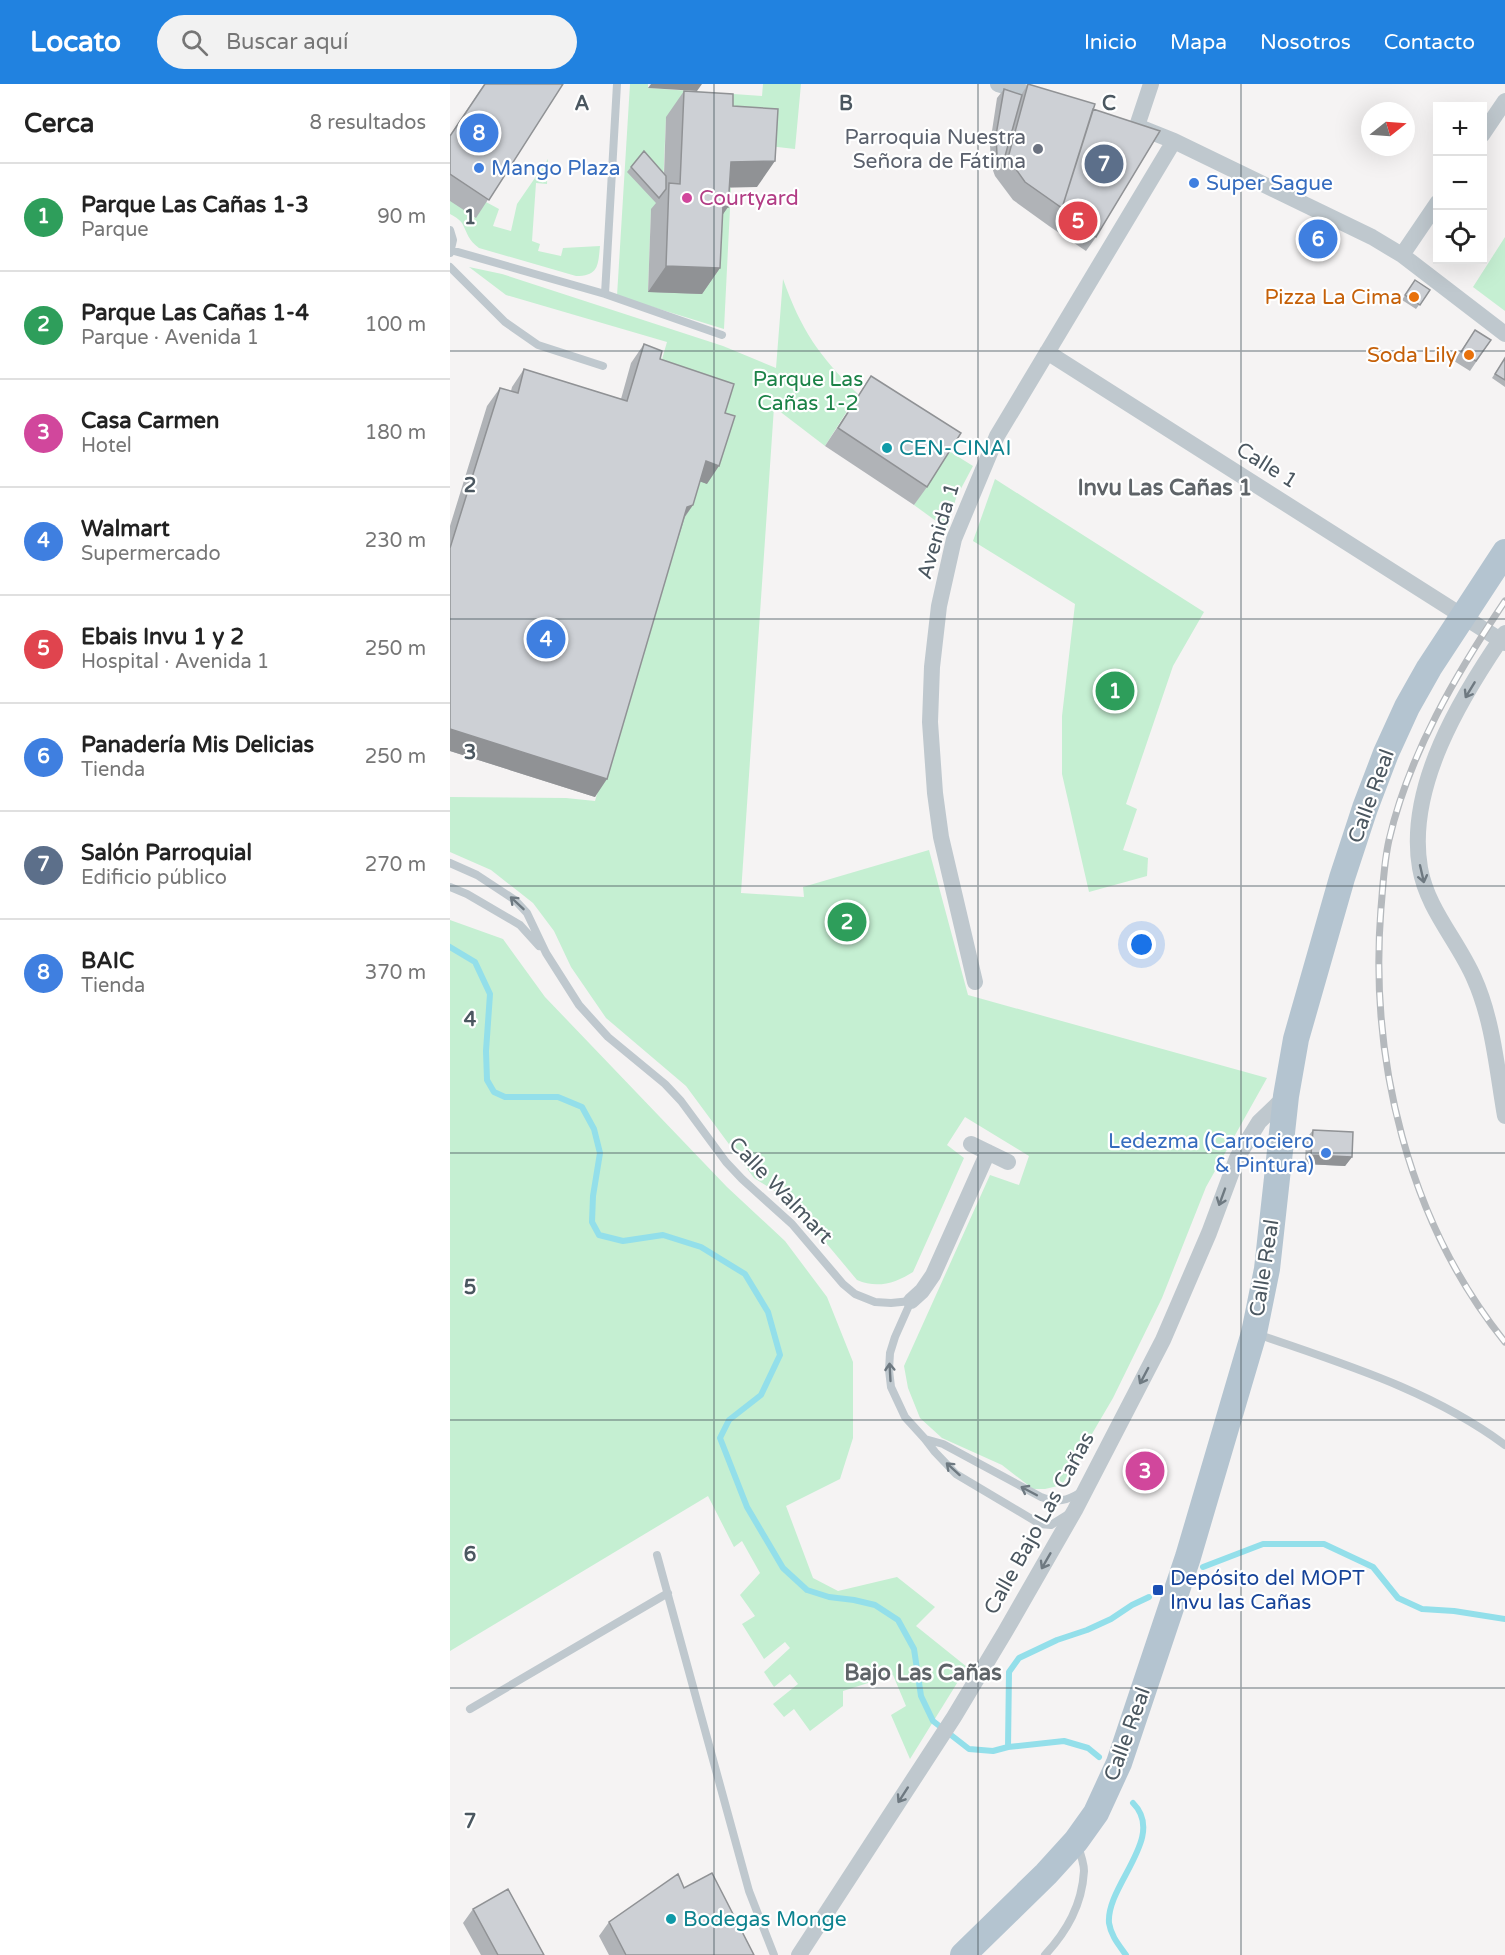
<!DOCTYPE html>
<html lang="es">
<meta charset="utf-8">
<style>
:root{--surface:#fff;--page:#f2f2f2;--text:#222;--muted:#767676;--line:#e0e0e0;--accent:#2182e0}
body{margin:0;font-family:"Varela Round",sans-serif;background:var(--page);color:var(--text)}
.controls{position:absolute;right:18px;top:18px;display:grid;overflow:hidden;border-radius:0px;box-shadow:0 6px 24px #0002}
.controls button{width:54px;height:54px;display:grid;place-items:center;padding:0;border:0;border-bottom:2px solid var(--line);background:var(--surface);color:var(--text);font:30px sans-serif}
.compass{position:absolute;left:911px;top:18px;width:54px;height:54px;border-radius:50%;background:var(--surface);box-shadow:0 6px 24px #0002;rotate:73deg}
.you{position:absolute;left:692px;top:861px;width:21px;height:21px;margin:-15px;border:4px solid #fff;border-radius:50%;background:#1a73e8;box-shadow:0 0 0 9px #1a73e833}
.badge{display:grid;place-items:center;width:39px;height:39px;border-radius:50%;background:var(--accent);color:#fff;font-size:20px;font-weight:700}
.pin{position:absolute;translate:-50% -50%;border:3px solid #fff;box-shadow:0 2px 6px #0006}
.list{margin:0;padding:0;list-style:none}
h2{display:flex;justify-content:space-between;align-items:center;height:78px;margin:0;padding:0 24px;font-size:26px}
h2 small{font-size:20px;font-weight:400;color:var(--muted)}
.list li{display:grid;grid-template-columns:39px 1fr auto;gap:18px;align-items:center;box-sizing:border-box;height:108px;padding:0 24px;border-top:2px solid var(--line)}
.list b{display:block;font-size:22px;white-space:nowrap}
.list p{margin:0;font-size:20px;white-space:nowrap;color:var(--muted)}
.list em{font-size:20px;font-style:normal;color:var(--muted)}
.icon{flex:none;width:33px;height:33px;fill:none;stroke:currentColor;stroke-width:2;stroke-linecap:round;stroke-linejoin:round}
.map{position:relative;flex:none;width:1055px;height:1871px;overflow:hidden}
header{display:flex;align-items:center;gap:36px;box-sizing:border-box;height:84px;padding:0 30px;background:var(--accent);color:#fff}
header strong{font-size:28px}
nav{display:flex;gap:33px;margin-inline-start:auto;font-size:21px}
.search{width:420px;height:54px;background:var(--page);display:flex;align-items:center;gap:15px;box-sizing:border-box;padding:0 21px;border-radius:33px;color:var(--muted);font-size:22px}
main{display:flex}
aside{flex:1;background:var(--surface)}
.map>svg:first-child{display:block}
</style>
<header>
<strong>Locato</strong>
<div class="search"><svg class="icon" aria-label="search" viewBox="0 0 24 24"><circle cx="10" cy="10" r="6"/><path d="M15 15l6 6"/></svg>Buscar aquí</div>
<nav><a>Inicio</a><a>Mapa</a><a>Nosotros</a><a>Contacto</a></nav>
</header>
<main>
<aside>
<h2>Cerca<small>8 resultados</small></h2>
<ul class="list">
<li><span class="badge" style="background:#2e9e5b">1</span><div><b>Parque Las Cañas 1-3</b><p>Parque</p></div><em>90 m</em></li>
<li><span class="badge" style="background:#2e9e5b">2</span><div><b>Parque Las Cañas 1-4</b><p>Parque · Avenida 1</p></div><em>100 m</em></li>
<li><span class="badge" style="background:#d1479c">3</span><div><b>Casa Carmen</b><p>Hotel</p></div><em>180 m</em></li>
<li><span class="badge" style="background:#3f7fe0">4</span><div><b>Walmart</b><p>Supermercado</p></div><em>230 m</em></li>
<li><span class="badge" style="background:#e0444e">5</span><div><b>Ebais Invu 1 y 2</b><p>Hospital · Avenida 1</p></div><em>250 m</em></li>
<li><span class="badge" style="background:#3f7fe0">6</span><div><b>Panadería Mis Delicias</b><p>Tienda</p></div><em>250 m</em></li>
<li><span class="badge" style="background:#5c6f8a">7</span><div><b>Salón Parroquial</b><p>Edificio público</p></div><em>270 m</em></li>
<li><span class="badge" style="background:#3f7fe0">8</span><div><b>BAIC</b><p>Tienda</p></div><em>370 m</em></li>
</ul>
</aside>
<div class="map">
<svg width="1055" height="1871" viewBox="0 0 1055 1871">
<rect width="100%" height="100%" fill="#f5f3f3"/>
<path fill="#c5efd2" d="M 180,0 L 198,0 L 198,4 L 312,12 L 313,0 L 351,0 L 345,65 L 309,61 L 216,34 L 212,126 L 201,126 L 198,207 L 263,104 L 281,104 L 274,245 L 167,212 Z
M 98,75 L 97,100 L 86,99 L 82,157 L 90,160 L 88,167 L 111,172 L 113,164 L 150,162 C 148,181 149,192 126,192 L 29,164 C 18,156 18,150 12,139 C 9,135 4,132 0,130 L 0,117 L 36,118 L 49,125 L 43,142 L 61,147 L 67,120 Z
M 1055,153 L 1055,227 L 1023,203 Z
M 19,183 L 52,190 L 273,262 L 326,284 L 333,195 C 351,246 369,272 408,310 L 375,362 L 324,323 L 291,809 L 354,813 L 353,803 L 479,766 L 518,911 L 817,994 L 756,1103 L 712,1214 L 663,1314 L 612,1401 L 595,1405 L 583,1405 L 552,1381 L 492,1354 L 470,1334 L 458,1304 L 454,1282 L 540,1091 L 569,1101 L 579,1072 L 515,1033 L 497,1061 L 514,1074 L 463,1188 C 446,1199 427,1205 407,1196 L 341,1117 L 304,1094 L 236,1002 L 156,934 L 121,883 L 104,847 L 83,819 L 41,786 L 0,768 L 0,713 L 116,714 L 145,717 L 225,441 L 206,296 L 217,258 L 56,211 Z
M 499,367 L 523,382 L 506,414 L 497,445 L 464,421 Z
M 545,395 L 754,528 L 723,582 L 676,720 L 687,725 L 673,766 L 698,774 L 697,792 L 639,808 L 612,690 L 612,632 L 625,520 L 523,457 Z
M 0,836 L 53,855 L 95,913 L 277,1103 L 335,1157 L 377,1213 L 403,1278 L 403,1354 L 390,1395 L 336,1422 L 363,1494 L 388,1507 L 447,1493 L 485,1523 L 466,1542 L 517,1583 L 460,1675 L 441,1631 L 456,1622 L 443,1591 L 393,1607 L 393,1622 L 360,1647 L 344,1625 L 334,1633 L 323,1620 L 348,1600 L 340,1590 L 324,1603 L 314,1588 L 340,1564 L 335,1558 L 314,1575 L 292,1540 L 305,1532 L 290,1511 L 310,1489 L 292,1457 L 284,1463 L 258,1412 L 0,1567 Z"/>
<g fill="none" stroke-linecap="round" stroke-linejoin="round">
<path stroke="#93dfea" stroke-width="6" d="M 0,863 L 25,878 L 40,910 L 36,967 L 37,996 L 44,1008 L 55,1013 L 108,1013 L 132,1023 L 144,1045 L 150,1069 L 143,1112 L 142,1138 L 149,1151 L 173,1157 L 213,1151 L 251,1163 L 295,1190 L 318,1228 L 330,1271 L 311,1311 L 279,1336 L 270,1354 L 297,1423 L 333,1484 L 357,1506 L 379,1513 L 404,1516 L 425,1521 L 448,1536 L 464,1565 L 471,1612 L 483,1637 L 519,1665 L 543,1667 L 558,1663 L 614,1657 L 638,1664 L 649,1673
M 753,1483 L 813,1460 L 874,1460 L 923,1483 L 948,1514 L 972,1525 L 1004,1527 L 1055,1535
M 558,1663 L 559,1588 L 569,1574 L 607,1556 L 637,1546 L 661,1535 L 682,1521 L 699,1513
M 676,1871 C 669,1861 661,1852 659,1839 C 656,1801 717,1753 683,1719"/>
<path stroke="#bfc8ce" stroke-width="8" d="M 0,146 L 3,156 L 0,169
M 1,166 L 155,210 L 167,0
M 0,183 L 55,238 L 88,261 L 153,282
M 155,210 L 272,251
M 0,779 L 27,791 L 65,816 L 77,829 L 96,869 L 129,921 L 158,953 L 215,1000 L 231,1017 L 276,1078 L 292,1095 L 342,1140 L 393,1200 L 405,1210 L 425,1218 L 441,1219 L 461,1217
M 0,803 L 17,810 L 70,841 L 89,862
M 461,1217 L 445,1253 L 440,1269 L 439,1286 L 441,1303 L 455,1333 L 475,1355 L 493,1360 L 591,1413 C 607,1419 617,1417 631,1408
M 807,1250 C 893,1280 981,1306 1055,1361
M 475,1355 L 485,1368 L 506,1390 L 590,1440 L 601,1441 L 617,1431
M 207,1471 L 299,1807 L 324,1871
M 20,1625 L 218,1509
M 595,1871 C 617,1847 632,1821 634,1787 C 634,1779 630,1768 627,1760"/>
<path stroke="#bfc8ce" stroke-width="16" d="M 548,0 L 593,14
M 687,42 L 701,0
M 689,43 L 724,57 L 922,153 L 952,171 L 1055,250
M 1032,51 L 1055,17
M 952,171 L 988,118
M 597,268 L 1055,559
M 1055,549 C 1011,613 956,703 970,784 C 977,825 1008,857 1024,894 C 1043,936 1047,986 1055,1032
M 525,898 L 491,753 L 485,709 L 480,638 L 482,583 L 489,522 L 504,455 L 547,352 L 724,57
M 521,1060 L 558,1078
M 461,1217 L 472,1207 L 483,1191 L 538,1068
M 349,1871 L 504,1633 L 555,1548 L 625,1426 L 713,1256 L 759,1149 L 787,1074 L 809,1038 L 836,1012"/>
<path stroke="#b4c4d0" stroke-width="26" d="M 513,1871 L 596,1790 L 626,1757 L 646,1729 L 669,1679 L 738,1473 L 804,1249 L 817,1185 L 836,1012 L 846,955 L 892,794 L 915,724 L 936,669 L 957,623 L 979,584 L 1055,468"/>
<g stroke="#b5b9bd" stroke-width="7">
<path id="rail" d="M 1055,517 C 1006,590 959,670 939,756 C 934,778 933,802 931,824 C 919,975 958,1138 1055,1258"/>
</g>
<use href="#rail" stroke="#fff" stroke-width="4.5" stroke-dasharray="14" stroke-linecap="butt"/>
</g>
<path fill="#b0b3b7" d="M 34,0 L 113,0 L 26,134 L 0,117 L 0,51 Z
M 578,0 L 643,25 L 646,153 L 636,167 L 599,142 L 563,116 L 545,92 L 541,81 L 540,60 L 547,14 L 554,5 L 571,11 Z
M 234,7 L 283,22 L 307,103 L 280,103 L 278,123 L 272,131 L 270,184 L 252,210 L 198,208 L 201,125 L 206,119 L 177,88 L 181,83 L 214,90 L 216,33 Z
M 866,138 L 885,148 L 873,168 L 854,157 Z
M 965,196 L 980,206 L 966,225 L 952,216 Z
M 1025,246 L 1041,256 L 1020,287 L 1004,277 Z
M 194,260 L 210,275 L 257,400 L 250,397 L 243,421 L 235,433 L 145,713 L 0,667 L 0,442 L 37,322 L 50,304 L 61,307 L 62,303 L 74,285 L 171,315 L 181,279 Z
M 1055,274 L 1055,303 L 1042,294 Z
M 421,292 L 477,403 L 464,421 L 375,362 Z
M 863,1046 L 902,1073 L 895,1082 L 855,1080 L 856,1055 Z
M 234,1804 L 304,1871 L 159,1871 L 149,1852 L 159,1838 Z
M 23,1825 L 94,1871 L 31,1871 L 13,1839 Z"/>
<path fill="#909295" d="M 201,0 L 252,0 L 247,7 L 198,4 Z
M 325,77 L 307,103 L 263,104 L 281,78 Z
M 273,122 L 278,123 L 260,149 Z
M 216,182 L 270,184 L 252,210 L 198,208 Z
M 256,377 L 269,382 L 257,400 L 243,395 Z
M 243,421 L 230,439 L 237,423 Z
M 0,645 L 157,695 L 145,713 L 0,667 Z
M 861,1071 L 902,1073 L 895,1082 L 855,1080 Z"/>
<path fill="#cdd0d5" stroke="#909295" stroke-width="1.5" d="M 35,0 L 113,0 L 39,116 L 0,90 L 0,52 Z
M 578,0 L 645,20 L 612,124 L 575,98 L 558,74 Z
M 554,5 L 572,11 L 552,83 L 547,71 L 546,51 Z
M 234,7 L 283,10 L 283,22 L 328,25 L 325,77 L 281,78 L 278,123 L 273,122 L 270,184 L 216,182 L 219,99 L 230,100 Z
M 643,25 L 710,47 L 646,153 L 609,128 L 612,124 Z
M 194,67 L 216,92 L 216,105 L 209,114 L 181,83 Z
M 866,138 L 885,148 L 876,163 L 857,152 Z
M 965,196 L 980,206 L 970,221 L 955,211 Z
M 1025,246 L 1041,256 L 1026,277 L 1011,268 Z
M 194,260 L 212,267 L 210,275 L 284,300 L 275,329 L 285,332 L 269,382 L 256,377 L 243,421 L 237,423 L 157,695 L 0,645 L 0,464 L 50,304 L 68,309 L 74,285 L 177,317 Z
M 1055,274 L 1055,296 L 1045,290 Z
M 421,292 L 511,349 L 477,403 L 388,344 Z
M 863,1046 L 903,1048 L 902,1073 L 861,1071 Z
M 262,1789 L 304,1871 L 176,1871 L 159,1838 L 228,1790 L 234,1804 Z
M 58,1805 L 94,1871 L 48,1871 L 23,1825 Z"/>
<defs><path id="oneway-shaft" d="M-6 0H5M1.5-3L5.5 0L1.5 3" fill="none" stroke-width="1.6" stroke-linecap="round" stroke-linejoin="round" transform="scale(1.5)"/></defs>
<g stroke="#6e7981">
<use href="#oneway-shaft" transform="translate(1020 606) rotate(121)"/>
<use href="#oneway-shaft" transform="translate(972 790) rotate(77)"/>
<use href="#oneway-shaft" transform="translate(67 819) rotate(-137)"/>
<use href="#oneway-shaft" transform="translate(772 1113) rotate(110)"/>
<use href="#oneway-shaft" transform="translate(440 1288) rotate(-93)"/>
<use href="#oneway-shaft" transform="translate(694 1292) rotate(118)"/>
<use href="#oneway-shaft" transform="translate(503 1385) rotate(-138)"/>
<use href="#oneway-shaft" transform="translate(579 1407) rotate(-152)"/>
<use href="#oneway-shaft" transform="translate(596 1477) rotate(120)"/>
<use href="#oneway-shaft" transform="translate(453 1711) rotate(123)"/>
</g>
<path fill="none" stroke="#4b5760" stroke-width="1.5" stroke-opacity="0.55" d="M 264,0 L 264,1871M 528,0 L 528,1871M 791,0 L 791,1871M 0,267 L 1055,267M 0,535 L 1055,535M 0,802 L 1055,802M 0,1069 L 1055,1069M 0,1336 L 1055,1336M 0,1604 L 1055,1604"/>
<circle fill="#6b7280" stroke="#fff" stroke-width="2" cx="588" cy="65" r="6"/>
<g fill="#3f7fe0" stroke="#fff" stroke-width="2">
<circle cx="29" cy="84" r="6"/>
<circle cx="744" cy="99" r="6"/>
<circle cx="876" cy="1069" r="6"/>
</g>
<circle fill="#d1479c" stroke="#fff" stroke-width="2" cx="237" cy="114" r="6"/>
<g fill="#e8710a" stroke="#fff" stroke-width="2">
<circle cx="964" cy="213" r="6"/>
<circle cx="1019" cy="271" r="6"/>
</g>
<g fill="#0f9aa8" stroke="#fff" stroke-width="2">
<circle cx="437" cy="364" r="6"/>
<circle cx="221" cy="1835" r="6"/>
</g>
<rect fill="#1a4fb4" stroke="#fff" stroke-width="2" x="702" y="1500" width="12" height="12" rx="3"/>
<g text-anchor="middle" stroke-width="4.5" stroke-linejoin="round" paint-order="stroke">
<g font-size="21" fill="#5b616d" stroke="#fff" text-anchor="end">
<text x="576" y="60">Parroquia Nuestra<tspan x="576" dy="24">Señora de Fátima</tspan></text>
</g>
<g font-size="21" fill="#366cbe" stroke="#fff" text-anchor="start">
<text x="41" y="91">Mango Plaza</text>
<text x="756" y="106">Super Sague</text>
<text x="864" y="1064" text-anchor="end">Ledezma (Carrociero<tspan x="864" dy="24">&amp; Pintura)</tspan></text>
</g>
<g font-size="21" fill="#b23c85" stroke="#fff" text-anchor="start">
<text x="249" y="121">Courtyard</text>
</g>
<g font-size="21" fill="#c56008" stroke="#fff" text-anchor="end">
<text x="952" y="220">Pizza La Cima</text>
<text x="1007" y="278">Soda Lily</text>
</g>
<g font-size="21" fill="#1b8247" stroke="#fff">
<text x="358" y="302">Parque Las<tspan x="358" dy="24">Cañas 1-2</tspan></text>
</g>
<g font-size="21" fill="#0d838f" stroke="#fff" text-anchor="start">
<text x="449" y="371">CEN-CINAI</text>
<text x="233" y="1842">Bodegas Monge</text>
</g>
<g font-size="21" fill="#4b5760" stroke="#fff">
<text transform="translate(817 381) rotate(32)" y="7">Calle 1</text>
<text transform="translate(488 447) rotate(-73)" y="7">Avenida 1</text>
<text transform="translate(921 712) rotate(-70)" y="7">Calle Real</text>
<text transform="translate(331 1106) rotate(46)" y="7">Calle Walmart</text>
<text transform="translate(814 1184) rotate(-81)" y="7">Calle Real</text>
<text transform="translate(589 1439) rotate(-61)" y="7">Calle Bajo Las Cañas</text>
<text transform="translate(677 1650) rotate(-70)" y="7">Calle Real</text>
</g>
<g font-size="21" fill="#164399" stroke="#fff" text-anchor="start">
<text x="720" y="1501">Depósito del MOPT<tspan x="720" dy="24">Invu las Cañas</tspan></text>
</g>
<g font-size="22" font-weight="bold" fill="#5f6468" stroke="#fff">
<text x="715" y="411">Invu Las Cañas 1</text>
<text x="473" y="1596">Bajo Las Cañas</text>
</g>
</g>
<g font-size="20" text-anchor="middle" font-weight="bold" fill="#4b5760" stroke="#fff" stroke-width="4.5" stroke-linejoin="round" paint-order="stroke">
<text x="132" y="26">A</text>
<text x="396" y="26">B</text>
<text x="659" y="26">C</text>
<text x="20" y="140">1</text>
<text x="20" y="408">2</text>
<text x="20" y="675">3</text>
<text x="20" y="942">4</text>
<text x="20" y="1210">5</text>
<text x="20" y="1477">6</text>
<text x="20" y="1744">7</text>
</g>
</svg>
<div class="controls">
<button>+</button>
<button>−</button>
<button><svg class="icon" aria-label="locate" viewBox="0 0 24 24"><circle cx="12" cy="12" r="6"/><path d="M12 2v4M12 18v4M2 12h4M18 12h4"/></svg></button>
</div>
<svg class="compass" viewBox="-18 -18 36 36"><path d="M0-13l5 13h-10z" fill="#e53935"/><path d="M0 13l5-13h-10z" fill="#767676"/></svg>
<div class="you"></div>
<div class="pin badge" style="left:665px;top:607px;background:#2e9e5b">1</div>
<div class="pin badge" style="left:397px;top:838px;background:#2e9e5b">2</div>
<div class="pin badge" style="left:695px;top:1387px;background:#d1479c">3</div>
<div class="pin badge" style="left:96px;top:555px;background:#3f7fe0">4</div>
<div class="pin badge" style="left:628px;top:137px;background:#e0444e">5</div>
<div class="pin badge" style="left:868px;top:155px;background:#3f7fe0">6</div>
<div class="pin badge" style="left:654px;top:80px;background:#5c6f8a">7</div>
<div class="pin badge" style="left:29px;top:49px;background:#3f7fe0">8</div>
</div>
</main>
